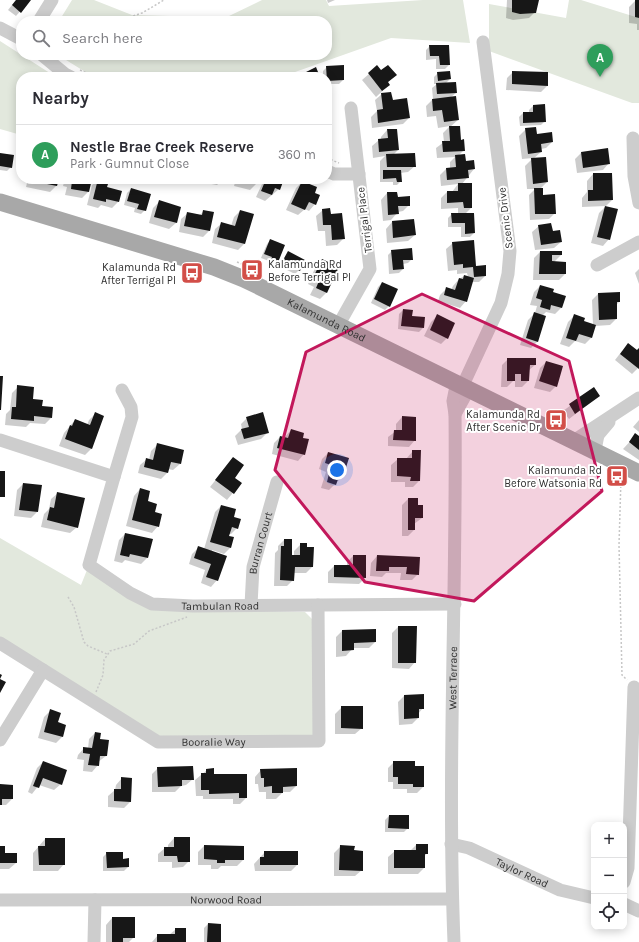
<!DOCTYPE html>
<meta charset="utf-8">
<style>
:root{--surface:#fff;--page:#f7f7f7;--text:#2b2b33;--muted:#7c7c81;--line:#e1e1e2;--accent:#ea580c}
body{margin:0;font-family:Karla,sans-serif;background:var(--page);color:var(--text)}
.controls{position:absolute;right:12px;bottom:12px;display:grid;overflow:hidden;border-radius:8px;box-shadow:0 2px 10px #0003}
.controls button{width:36px;height:36px;display:grid;place-items:center;padding:0;border:0;border-bottom:1px solid var(--line);background:var(--surface);color:var(--text);font:20px sans-serif}
.you{position:absolute;left:337px;top:470px;width:14px;height:14px;margin:-10px;border:3px solid #fff;border-radius:50%;background:#1a73e8;box-shadow:0 0 0 6px #1a73e833}
.badge{display:grid;place-items:center;width:26px;height:26px;border-radius:50%;background:var(--accent);color:#fff;font-size:13px;font-weight:700}
.pin{position:absolute;translate:-50% -33px;filter:drop-shadow(0 1px 2px #0008)}
.pin::after{content:'';position:absolute;top:21px;width:14px;height:12px;background:inherit;clip-path:polygon(0 0,100% 0,50% 100%)}
.list{margin:0;padding:0;list-style:none}
h2{display:flex;justify-content:space-between;align-items:center;height:52px;margin:0;padding:0 16px;font-size:17px}
h2 small{font-size:13px;font-weight:400;color:var(--muted)}
.list li{display:grid;grid-template-columns:26px 1fr auto;gap:12px;align-items:center;box-sizing:border-box;height:60px;padding:0 16px;border-top:1px solid var(--line)}
.list b{display:block;font-size:15px;white-space:nowrap}
.list p{margin:0;font-size:13px;white-space:nowrap;color:var(--muted)}
.list em{font-size:13px;font-style:normal;color:var(--muted)}
.icon{flex:none;width:22px;height:22px;fill:none;stroke:currentColor;stroke-width:2;stroke-linecap:round;stroke-linejoin:round}
.map{position:relative;flex:none;width:639px;height:942px;overflow:hidden}
.search{position:absolute;background:var(--surface);box-shadow:0 2px 10px #0003;left:16px;top:16px;width:316px;height:44px;display:flex;align-items:center;gap:10px;box-sizing:border-box;padding:0 14px;border-radius:16px;color:var(--muted);font-size:15px}
.panel{position:absolute;background:var(--surface);box-shadow:0 2px 10px #0003;left:16px;top:72px;width:316px;height:112px;border-radius:16px}
.map>svg:first-child{display:block}
</style>
<div class="map">
<svg width="639" height="942" viewBox="0 0 639 942">
<rect width="100%" height="100%" fill="#fff"/>
<path fill="#e2e8dd" d="M 72,0 L 94,0 L 132,15 L 208,17 L 229,16 L 262,0 L 326,0 L 329,6 L 423,0 L 463,0 L 470,43 L 391,38 L 281,77 L 87,73 L 58,55 L 327,55 L 327,21 L 59,21 Z
M 569,0 L 581,0 L 639,18 L 639,103 L 632,103 L 489,51 L 489,4 L 566,18 Z
M 0,41 L 56,77 L 21,77 L 21,135 L 0,129 Z
M 0,538 L 81,585 L 89,565 L 153,610 L 305,612 L 313,620 L 314,736 L 159,738 L 0,638 Z"/>
<path fill="#0003" d="M 16,0 L 30,0 L 16,16 L 8,10 Z
M 327,0 L 335,0 L 328,3 Z
M 507,0 L 538,0 L 535,12 L 529,18 L 513,20 L 506,18 Z
M 636,0 L 639,0 L 639,30 L 637,30 L 637,24 L 629,23 L 629,7 Z
M 430,46 L 449,65 L 445,69 L 436,69 L 436,59 L 426,60 L 426,50 Z
M 327,67 L 343,80 L 339,84 L 327,84 L 327,77 L 323,77 L 323,71 Z
M 377,67 L 381,72 L 395,75 L 387,83 L 389,85 L 376,97 L 362,80 Z
M 306,72 L 319,77 L 302,77 Z
M 513,72 L 547,86 L 541,92 L 506,90 L 507,78 Z
M 438,73 L 450,79 L 445,84 L 456,93 L 451,97 L 458,120 L 450,127 L 460,141 L 464,150 L 459,155 L 474,169 L 462,184 L 471,208 L 465,214 L 474,233 L 470,237 L 461,237 L 461,227 L 448,227 L 448,218 L 452,214 L 458,214 L 458,208 L 441,209 L 441,198 L 447,192 L 452,192 L 458,184 L 441,186 L 440,175 L 446,169 L 450,168 L 450,162 L 455,157 L 437,158 L 436,148 L 444,142 L 443,133 L 450,126 L 438,128 L 436,116 L 427,117 L 426,106 L 433,99 L 432,88 L 437,84 L 434,84 L 434,77 Z
M 382,94 L 392,101 L 409,118 L 403,124 L 372,128 L 371,117 L 377,111 L 375,100 Z
M 544,105 L 545,121 L 541,125 L 520,126 L 519,117 L 523,113 L 529,113 L 529,110 L 533,106 Z
M 526,129 L 552,142 L 546,148 L 541,149 L 541,152 L 533,159 L 547,182 L 540,189 L 542,196 L 555,213 L 549,219 L 530,220 L 529,195 L 535,189 L 527,189 L 525,166 L 533,158 L 522,159 L 519,136 Z
M 387,130 L 398,150 L 393,155 L 415,166 L 408,172 L 400,173 L 401,181 L 397,185 L 393,185 L 393,182 L 380,182 L 380,161 L 385,156 L 373,158 L 372,146 L 379,140 L 381,139 L 381,137 Z
M 327,135 L 330,136 L 327,142 Z
M 581,153 L 609,163 L 603,170 L 577,173 L 575,159 Z
M 0,154 L 11,167 L 7,171 L 0,170 Z
M 593,174 L 612,200 L 606,206 L 582,207 L 582,198 L 587,192 L 587,181 Z
M 28,179 L 58,179 L 56,186 L 50,192 L 26,187 Z
M 65,179 L 91,179 L 88,192 L 82,198 L 65,195 L 67,187 L 63,186 Z
M 99,179 L 108,181 L 106,188 L 118,202 L 112,208 L 101,205 L 98,208 L 87,205 L 92,185 Z
M 195,179 L 223,179 L 217,185 L 195,181 Z
M 236,179 L 257,179 L 256,184 L 250,190 L 234,186 Z
M 259,179 L 283,179 L 279,189 L 265,201 L 256,197 L 262,184 L 258,182 Z
M 302,182 L 315,204 L 309,211 L 305,209 L 298,215 L 286,210 L 296,188 Z
M 131,189 L 145,210 L 141,214 L 134,212 L 135,208 L 124,205 L 127,193 Z
M 387,193 L 409,205 L 403,211 L 398,212 L 391,220 L 383,221 L 381,200 Z
M 159,202 L 180,208 L 176,223 L 169,229 L 149,223 L 153,208 Z
M 605,207 L 609,239 L 603,246 L 591,243 L 599,213 Z
M 323,210 L 330,215 L 343,239 L 337,245 L 326,246 L 325,231 L 318,231 L 316,216 Z
M 204,211 L 213,213 L 209,231 L 203,237 L 179,232 L 181,219 L 188,213 L 200,215 Z
M 240,211 L 244,244 L 238,250 L 212,243 L 215,229 L 222,223 L 231,226 L 234,217 Z
M 392,222 L 415,235 L 408,241 L 387,243 L 386,229 Z
M 539,226 L 552,233 L 561,242 L 554,248 L 535,250 L 532,232 Z
M 271,240 L 276,265 L 272,269 L 267,266 L 269,261 L 261,258 L 267,244 Z
M 453,243 L 485,276 L 479,282 L 472,282 L 466,301 L 460,308 L 438,301 L 440,295 L 447,288 L 451,290 L 453,286 L 459,279 L 464,276 L 468,277 L 467,273 L 457,274 L 457,270 L 448,271 L 446,249 Z
M 392,251 L 412,259 L 408,263 L 403,264 L 403,269 L 399,273 L 389,274 L 388,255 Z
M 540,252 L 561,255 L 554,262 L 565,274 L 559,280 L 533,280 L 534,258 Z
M 288,253 L 299,270 L 295,274 L 279,266 Z
M 322,260 L 338,267 L 326,293 L 320,299 L 310,295 L 314,287 L 308,284 L 316,266 Z
M 639,269 L 639,284 L 635,273 Z
M 382,283 L 389,306 L 385,310 L 371,303 L 378,287 Z
M 540,286 L 552,293 L 565,297 L 561,308 L 555,314 L 546,312 L 542,316 L 545,317 L 537,342 L 531,348 L 520,345 L 528,320 L 535,313 L 537,306 L 530,305 L 534,292 Z
M 619,293 L 619,302 L 616,305 L 616,319 L 610,325 L 595,326 L 591,338 L 585,344 L 575,341 L 569,347 L 560,344 L 568,322 L 574,316 L 583,322 L 593,325 L 592,300 L 598,294 Z
M 403,310 L 423,328 L 419,332 L 398,329 L 399,314 Z
M 437,316 L 447,338 L 441,344 L 424,336 L 431,322 Z
M 639,349 L 639,367 L 632,374 L 615,360 L 622,351 L 637,351 Z
M 508,359 L 535,365 L 528,371 L 528,381 L 522,387 L 515,387 L 515,379 L 507,387 L 501,387 L 502,365 Z
M 546,362 L 556,386 L 550,392 L 534,388 L 540,368 Z
M 18,387 L 51,418 L 45,424 L 30,423 L 26,427 L 5,425 L 6,414 L 10,410 L 12,393 Z
M 594,388 L 599,396 L 569,419 L 563,411 Z
M 95,414 L 103,416 L 91,449 L 85,455 L 59,446 L 64,433 L 75,420 L 87,425 L 89,420 Z
M 402,417 L 415,440 L 409,447 L 388,446 L 388,437 L 396,431 L 396,424 Z
M 247,418 L 268,432 L 261,439 L 238,445 L 235,436 L 242,429 L 241,424 Z
M 639,420 L 639,432 L 633,427 Z
M 291,430 L 304,454 L 298,461 L 272,454 L 274,443 L 280,437 L 284,438 Z
M 636,435 L 639,437 L 639,460 L 623,449 Z
M 157,445 L 180,464 L 173,470 L 168,469 L 167,473 L 161,479 L 138,473 L 140,465 L 147,459 L 149,460 L 151,451 Z
M 413,451 L 419,481 L 413,487 L 405,487 L 405,482 L 391,482 L 391,465 L 398,459 L 406,459 Z
M 328,453 L 347,459 L 342,477 L 329,490 L 321,488 L 326,472 L 319,469 L 322,459 Z
M 233,458 L 233,478 L 241,483 L 227,500 L 210,487 Z
M 23,484 L 37,512 L 31,518 L 14,516 L 17,490 Z
M 140,489 L 154,513 L 158,526 L 152,533 L 126,526 L 134,496 Z
M 58,493 L 77,527 L 70,533 L 41,527 L 44,514 L 49,509 L 51,499 Z
M 408,499 L 417,499 L 417,506 L 422,518 L 414,524 L 414,530 L 408,536 L 402,536 L 402,505 Z
M 221,506 L 237,528 L 231,534 L 228,534 L 230,548 L 224,554 L 212,550 L 217,580 L 211,587 L 201,583 L 205,570 L 189,564 L 192,554 L 199,547 L 204,549 L 215,512 Z
M 125,534 L 147,558 L 141,564 L 125,560 L 122,563 L 114,561 L 119,540 Z
M 284,540 L 291,556 L 294,556 L 294,551 L 301,544 L 306,548 L 313,548 L 312,567 L 306,573 L 294,573 L 293,580 L 287,586 L 274,586 L 275,553 L 278,550 L 278,546 Z
M 353,556 L 365,578 L 359,584 L 328,583 L 328,572 L 334,566 L 347,566 L 347,562 Z
M 377,556 L 419,558 L 418,574 L 412,580 L 400,580 L 401,573 L 386,573 L 382,577 L 370,576 L 371,563 Z
M 398,627 L 415,662 L 409,669 L 392,668 L 392,633 Z
M 375,630 L 375,642 L 369,648 L 353,648 L 346,656 L 336,657 L 336,637 L 342,631 Z
M 404,696 L 423,708 L 418,714 L 418,718 L 412,724 L 399,725 L 398,702 Z
M 342,707 L 362,728 L 355,734 L 335,734 L 335,714 Z
M 51,710 L 56,723 L 65,726 L 62,737 L 56,743 L 38,738 L 44,717 Z
M 95,733 L 99,740 L 108,741 L 106,756 L 98,762 L 98,765 L 92,772 L 83,771 L 84,760 L 77,759 L 78,755 L 84,748 L 88,749 L 89,739 Z
M 43,762 L 61,784 L 54,790 L 39,785 L 32,794 L 28,792 L 37,768 Z
M 394,762 L 414,767 L 423,787 L 417,793 L 407,793 L 407,789 L 393,789 L 393,782 L 388,782 L 388,768 Z
M 158,768 L 193,779 L 186,785 L 181,786 L 175,792 L 152,792 L 152,774 Z
M 207,770 L 213,775 L 246,775 L 246,798 L 240,804 L 233,804 L 233,799 L 203,799 L 203,796 L 196,796 L 195,780 Z
M 261,770 L 296,786 L 290,792 L 283,792 L 276,799 L 266,799 L 266,792 L 259,792 L 258,784 L 255,784 L 255,777 Z
M 122,778 L 130,802 L 124,808 L 108,807 L 108,796 L 115,790 L 116,785 Z
M 0,785 L 12,799 L 6,805 L 0,805 Z
M 389,816 L 408,828 L 404,832 L 385,832 L 385,820 Z
M 174,838 L 189,861 L 183,867 L 172,868 L 172,862 L 158,862 L 158,854 L 165,848 L 168,848 L 168,845 Z
M 45,839 L 64,864 L 58,871 L 33,871 L 33,853 Z
M 416,845 L 427,845 L 427,853 L 424,857 L 424,868 L 418,874 L 388,874 L 388,857 L 395,851 L 410,851 Z
M 204,846 L 243,847 L 243,860 L 237,866 L 221,866 L 218,869 L 211,869 L 211,865 L 198,865 L 198,852 Z
M 341,846 L 353,851 L 362,870 L 355,876 L 334,876 L 334,853 Z
M 0,847 L 4,854 L 16,863 L 9,869 L 0,869 Z
M 265,852 L 297,865 L 291,871 L 255,871 L 254,864 Z
M 107,853 L 122,860 L 128,867 L 124,871 L 103,871 L 103,857 Z
M 112,918 L 134,937 L 129,942 L 106,942 L 106,925 Z
M 208,924 L 220,924 L 220,942 L 204,942 L 204,928 Z
M 176,929 L 185,942 L 152,942 L 158,935 L 169,935 Z"/>
<path fill="#171717" d="M 16,0 L 31,0 L 21,13 L 12,5 Z
M 512,0 L 539,0 L 536,13 L 520,14 L 512,12 Z
M 635,0 L 639,0 L 639,18 L 635,17 Z
M 429,45 L 449,45 L 450,65 L 440,65 L 439,56 L 430,56 Z
M 344,65 L 344,80 L 327,81 L 326,66 Z
M 377,65 L 381,70 L 388,65 L 397,75 L 388,82 L 390,85 L 382,91 L 368,73 Z
M 316,67 L 320,77 L 308,77 L 306,72 Z
M 450,71 L 451,79 L 438,81 L 437,72 Z
M 512,71 L 548,72 L 548,86 L 512,84 Z
M 456,82 L 457,93 L 437,94 L 436,83 Z
M 391,92 L 393,100 L 407,98 L 410,118 L 378,123 L 377,110 L 383,109 L 381,93 Z
M 456,96 L 459,120 L 444,122 L 442,110 L 433,111 L 432,99 Z
M 545,104 L 546,122 L 523,123 L 523,112 L 533,112 L 533,105 Z
M 449,126 L 460,126 L 461,140 L 464,139 L 465,151 L 443,152 L 442,141 L 450,141 Z
M 536,127 L 537,134 L 552,132 L 553,142 L 541,144 L 542,152 L 528,154 L 525,128 Z
M 387,129 L 397,129 L 399,150 L 379,152 L 378,139 L 388,138 Z
M 608,148 L 610,164 L 583,168 L 581,152 Z
M 0,153 L 14,155 L 12,168 L 0,166 Z
M 415,153 L 416,167 L 387,167 L 386,154 Z
M 465,154 L 466,161 L 474,160 L 475,169 L 468,170 L 469,178 L 447,180 L 446,168 L 456,167 L 455,155 Z
M 546,157 L 548,182 L 533,184 L 531,158 Z
M 383,170 L 401,170 L 402,182 L 397,182 L 396,178 L 383,179 Z
M 593,173 L 612,173 L 613,200 L 588,201 L 588,190 L 593,190 Z
M 32,179 L 59,179 L 57,186 L 32,181 Z
M 92,179 L 89,192 L 71,189 L 72,181 L 68,180 Z
M 98,179 L 109,181 L 107,187 L 122,191 L 119,202 L 106,199 L 106,202 L 93,199 Z
M 240,179 L 258,179 L 257,184 L 240,180 Z
M 266,179 L 284,179 L 280,190 L 275,188 L 272,195 L 261,191 Z
M 302,181 L 317,187 L 315,193 L 320,195 L 316,205 L 309,202 L 305,210 L 291,204 Z
M 458,183 L 472,183 L 472,208 L 464,208 L 463,202 L 447,203 L 447,191 L 458,191 Z
M 131,188 L 151,194 L 146,211 L 137,209 L 139,204 L 127,201 Z
M 534,188 L 543,188 L 543,195 L 555,194 L 556,214 L 535,214 Z
M 387,192 L 397,192 L 398,197 L 410,196 L 410,206 L 398,206 L 399,214 L 388,215 Z
M 159,200 L 181,207 L 177,223 L 154,217 Z
M 605,206 L 618,209 L 610,240 L 597,237 Z
M 330,208 L 331,214 L 342,213 L 345,239 L 332,240 L 331,225 L 323,225 L 322,209 Z
M 203,210 L 214,212 L 210,231 L 184,226 L 187,212 L 202,215 Z
M 240,210 L 254,214 L 245,244 L 217,237 L 221,222 L 235,226 Z
M 451,213 L 474,213 L 475,233 L 465,234 L 465,223 L 452,223 Z
M 414,219 L 416,235 L 393,238 L 392,221 Z
M 551,223 L 553,231 L 560,230 L 562,242 L 541,245 L 538,225 Z
M 270,239 L 285,245 L 277,265 L 270,262 L 272,257 L 264,254 Z
M 474,240 L 476,266 L 486,265 L 486,276 L 474,277 L 473,267 L 463,268 L 463,264 L 454,265 L 452,242 Z
M 412,248 L 413,260 L 403,260 L 404,269 L 393,270 L 391,250 Z
M 288,251 L 305,260 L 300,271 L 282,262 Z
M 540,251 L 562,251 L 562,255 L 552,255 L 552,261 L 566,262 L 566,274 L 539,274 Z
M 322,259 L 339,267 L 327,293 L 316,288 L 319,281 L 313,278 Z
M 464,275 L 474,278 L 467,302 L 444,295 L 446,287 L 455,290 L 459,278 L 463,279 Z
M 382,282 L 398,289 L 390,307 L 374,299 Z
M 540,285 L 554,289 L 553,292 L 566,296 L 562,308 L 551,305 L 550,310 L 540,307 L 542,300 L 536,298 Z
M 620,292 L 620,302 L 617,302 L 617,319 L 599,320 L 598,293 Z
M 403,309 L 413,310 L 412,316 L 425,317 L 424,328 L 401,326 Z
M 534,312 L 546,316 L 538,342 L 526,338 Z
M 437,314 L 455,323 L 448,339 L 430,330 Z
M 574,314 L 585,318 L 584,321 L 596,325 L 592,338 L 579,334 L 576,341 L 566,338 Z
M 628,343 L 637,350 L 639,348 L 639,369 L 620,354 Z
M 507,358 L 536,358 L 536,365 L 530,365 L 529,381 L 521,381 L 521,374 L 515,374 L 515,381 L 507,381 Z
M 546,361 L 563,366 L 557,387 L 539,381 Z
M 0,376 L 3,376 L 1,410 L 0,410 Z
M 17,385 L 34,387 L 33,399 L 43,400 L 42,406 L 53,407 L 52,418 L 34,416 L 34,421 L 11,419 L 12,407 L 16,407 Z
M 594,387 L 600,396 L 575,414 L 569,404 Z
M 95,412 L 104,416 L 92,449 L 65,439 L 70,425 L 72,426 L 75,419 L 90,425 Z
M 263,412 L 269,433 L 244,439 L 241,429 L 249,427 L 246,417 Z
M 402,416 L 416,417 L 416,441 L 393,440 L 394,430 L 402,430 Z
M 291,429 L 304,433 L 303,438 L 309,439 L 305,455 L 277,448 L 280,436 L 288,438 Z
M 635,433 L 639,436 L 639,450 L 629,442 Z
M 157,443 L 184,450 L 181,464 L 171,462 L 168,473 L 144,467 L 146,458 L 153,460 Z
M 412,450 L 421,450 L 420,481 L 410,481 L 411,477 L 397,476 L 397,458 L 412,458 Z
M 328,452 L 349,458 L 343,477 L 339,476 L 336,485 L 327,482 L 331,465 L 325,463 Z
M 233,457 L 244,465 L 235,478 L 242,483 L 234,494 L 215,480 Z
M 0,471 L 5,471 L 5,497 L 0,497 Z
M 23,483 L 42,485 L 38,512 L 19,510 Z
M 140,488 L 150,491 L 148,501 L 157,504 L 155,512 L 162,514 L 159,527 L 132,520 Z
M 57,492 L 85,498 L 78,528 L 47,520 L 50,507 L 54,508 Z
M 408,498 L 418,498 L 418,505 L 423,505 L 423,518 L 415,518 L 415,530 L 408,530 Z
M 221,505 L 236,509 L 234,517 L 241,519 L 238,529 L 232,527 L 229,536 L 234,537 L 231,548 L 210,542 Z
M 125,533 L 153,539 L 148,558 L 130,554 L 129,557 L 120,555 Z
M 284,539 L 292,539 L 292,555 L 300,555 L 300,543 L 307,543 L 307,547 L 314,547 L 313,567 L 295,567 L 294,581 L 280,580 L 281,546 L 284,546 Z
M 198,546 L 227,556 L 218,581 L 206,577 L 211,564 L 194,558 Z
M 353,555 L 366,555 L 366,578 L 334,577 L 334,565 L 353,565 Z
M 377,555 L 420,557 L 419,575 L 406,574 L 407,567 L 389,567 L 389,571 L 376,571 Z
M 398,626 L 417,626 L 416,663 L 398,663 Z
M 376,629 L 376,642 L 354,643 L 354,650 L 342,651 L 342,630 Z
M 0,674 L 2,675 L 0,679 L 6,682 L 0,693 Z
M 424,694 L 424,709 L 419,709 L 419,718 L 404,719 L 404,695 Z
M 341,706 L 363,706 L 363,729 L 341,728 Z
M 50,709 L 61,713 L 58,722 L 66,725 L 63,737 L 44,732 Z
M 95,732 L 101,733 L 100,739 L 109,740 L 107,756 L 100,756 L 99,766 L 88,765 L 90,754 L 83,753 L 83,747 L 92,748 Z
M 43,761 L 67,770 L 62,785 L 43,778 L 39,788 L 33,786 Z
M 393,761 L 415,761 L 415,766 L 424,766 L 424,787 L 413,787 L 413,784 L 398,784 L 398,777 L 393,777 Z
M 193,766 L 194,780 L 182,780 L 182,786 L 158,787 L 157,767 Z
M 214,768 L 214,774 L 247,774 L 247,798 L 239,798 L 239,793 L 209,794 L 209,790 L 201,790 L 201,773 L 206,773 L 206,769 Z
M 297,768 L 297,786 L 283,787 L 283,793 L 272,793 L 272,786 L 264,787 L 264,778 L 261,778 L 260,769 Z
M 121,777 L 132,778 L 131,802 L 114,801 L 114,789 L 121,789 Z
M 0,784 L 13,785 L 13,799 L 2,799 L 2,805 L 0,805 Z
M 389,815 L 409,815 L 409,829 L 388,828 Z
M 174,837 L 190,837 L 190,862 L 178,862 L 177,856 L 164,856 L 164,847 L 174,847 Z
M 45,838 L 65,838 L 65,865 L 39,865 L 38,846 L 45,846 Z
M 416,844 L 428,844 L 428,854 L 425,854 L 425,868 L 394,868 L 394,850 L 416,850 Z
M 204,845 L 244,846 L 244,860 L 225,860 L 225,863 L 217,863 L 217,860 L 204,859 Z
M 340,845 L 355,846 L 354,850 L 363,851 L 363,871 L 339,870 Z
M 0,846 L 5,846 L 5,853 L 17,853 L 17,863 L 0,863 Z
M 264,851 L 298,851 L 298,865 L 260,865 L 260,857 L 264,857 Z
M 106,852 L 123,852 L 123,859 L 129,858 L 129,867 L 107,868 Z
M 112,917 L 135,917 L 135,938 L 123,938 L 123,942 L 112,942 Z
M 208,923 L 221,924 L 221,942 L 207,942 Z
M 175,928 L 186,928 L 186,942 L 157,942 L 157,934 L 175,934 Z"/>
<g fill="none" stroke-linecap="round" stroke-linejoin="round">
<path stroke="#c7c7c7" stroke-width="1.5" stroke-dasharray="2 2" stroke-linecap="butt" d="M 118,21 L 142,13 L 164,0
M 80,70 L 95,77
M 327,158 L 339,163
M 237,262 L 254,269
M 621,478 L 619,545 L 622,675 L 627,680
M 68,597 L 74,607 L 84,642 L 88,646 L 107,654
M 96,692 L 103,675 L 104,660 L 110,651 L 134,644 L 149,631 L 187,617"/>
<g stroke="#cdcdcd" stroke-width="13">
<path d="M 39,21 L 52,0"/>
<path d="M 0,28 L 21,39"/>
<path d="M 42,55 L 65,74 L 71,77"/>
<path d="M 633,138 L 634,176 L 639,203"/>
<path d="M 327,171 L 334,174 L 359,174"/>
<path d="M 597,265 L 639,242"/>
<path d="M 339,324 L 370,269 L 351,108"/>
<path d="M 455,414 L 466,394 L 463,385"/>
<path id="s1" d="M 0,440 L 114,477 L 89,565 L 130,593 L 152,604 L 193,606 L 455,604"/>
<path d="M 575,440 L 639,398"/>
<path d="M 595,450 L 598,435 L 609,422"/>
<path d="M 114,477 L 132,417 L 131,407 L 122,390"/>
<path id="s2" d="M 251,605 L 253,567 L 277,482"/>
<path id="s3" d="M 0,643 L 158,742 L 319,741 L 318,605"/>
<path d="M 0,740 L 43,670"/>
<path id="s4" d="M 451,844 L 469,848 L 560,890 L 594,898"/>
<path d="M 624,882 L 628,868 L 634,687"/>
<path id="s5" d="M 0,900 L 452,899"/>
<path d="M 624,904 L 639,911"/>
<path d="M 94,942 L 95,900"/>
<path id="s6" d="M 454,942 C 447,766 457,590 455,414 L 453,401 L 455,391 L 463,385 L 501,303 L 508,274 L 510,251 L 483,42"/>
</g>
<path stroke="#a8a8a8" stroke-width="17" id="s7" d="M 0,202 L 214,267 L 244,279 L 639,473"/>
</g>
<path fill="#c2185b" fill-opacity="0.2" stroke="#c2185b" stroke-width="3" stroke-linejoin="round" d="M 422,294 L 569,361 L 602,491 L 474,601 L 365,582 L 275,470 L 306,352 Z"/>
<defs>
<g id="bus-square" transform="scale(1.15)"><rect x="-9" y="-9" width="18" height="18" rx="4" fill="#d24e48" stroke="#fff"/><path d="M-5-6H5V4H4V6H2V4H-2V6H-4V4H-5ZM-3.5-4V0h7V-4ZM-3.5 1.2v1.5H-2V1.2ZM2 1.2v1.5H3.5V1.2Z" fill="#fff"/></g>
</defs>
<g fill-rule="evenodd">
<use href="#bus-square" x="252" y="270"/>
<use href="#bus-square" x="192" y="273"/>
<use href="#bus-square" x="556" y="420"/>
<use href="#bus-square" x="617" y="476"/>
</g>
<g text-anchor="middle" stroke-width="4" stroke-linejoin="round" paint-order="stroke">
<g font-size="11" fill="#303030" stroke="#fff">
<text transform="translate(505 218) rotate(-97)" y="4">Scenic Drive</text>
<text transform="translate(364 220) rotate(-97)" y="4">Terrigal Place</text>
<text dy="4" stroke="none"><textPath href="#s7" startOffset="348">Kalamunda Road</textPath></text>
<text dy="4" stroke="none"><textPath href="#s2" startOffset="63">Burran Court</textPath></text>
<text dy="4" stroke="none"><textPath href="#s1" startOffset="354">Tambulan Road</textPath></text>
<text dy="4" stroke="none"><textPath href="#s6" startOffset="264">West Terrace</textPath></text>
<text dy="4" stroke="none"><textPath href="#s3" startOffset="242">Booralie Way</textPath></text>
<text dy="4" stroke="none"><textPath href="#s4" startOffset="77">Taylor Road</textPath></text>
<text dy="4" stroke="none"><textPath href="#s5" startOffset="226">Norwood Road</textPath></text>
</g>
<g font-size="11" fill="#303030" stroke="#fff" text-anchor="end">
<text x="268" y="268" text-anchor="start">Kalamunda Rd<tspan x="268" dy="13">Before Terrigal Pl</tspan></text>
<text x="176" y="271">Kalamunda Rd<tspan x="176" dy="13">After Terrigal Pl</tspan></text>
<text x="540" y="418">Kalamunda Rd<tspan x="540" dy="13">After Scenic Dr</tspan></text>
<text x="602" y="474">Kalamunda Rd<tspan x="602" dy="13">Before Watsonia Rd</tspan></text>
</g>
</g>
</svg>
<div class="controls">
<button>+</button>
<button>−</button>
<button><svg class="icon" aria-label="locate" viewBox="0 0 24 24"><circle cx="12" cy="12" r="6"/><path d="M12 2v4M12 18v4M2 12h4M18 12h4"/></svg></button>
</div>
<div class="you"></div>
<div class="pin badge" style="left:600px;top:77px;background:#2e9e5b">A</div>
<div class="search"><svg class="icon" aria-label="search" viewBox="0 0 24 24"><circle cx="10" cy="10" r="6"/><path d="M15 15l6 6"/></svg>Search here</div>
<section class="panel">
<h2>Nearby<small></small></h2>
<ul class="list">
<li><span class="badge" style="background:#2e9e5b">A</span><div><b>Nestle Brae Creek Reserve</b><p>Park · Gumnut Close</p></div><em>360 m</em></li>
</ul>
</section>
</div>
